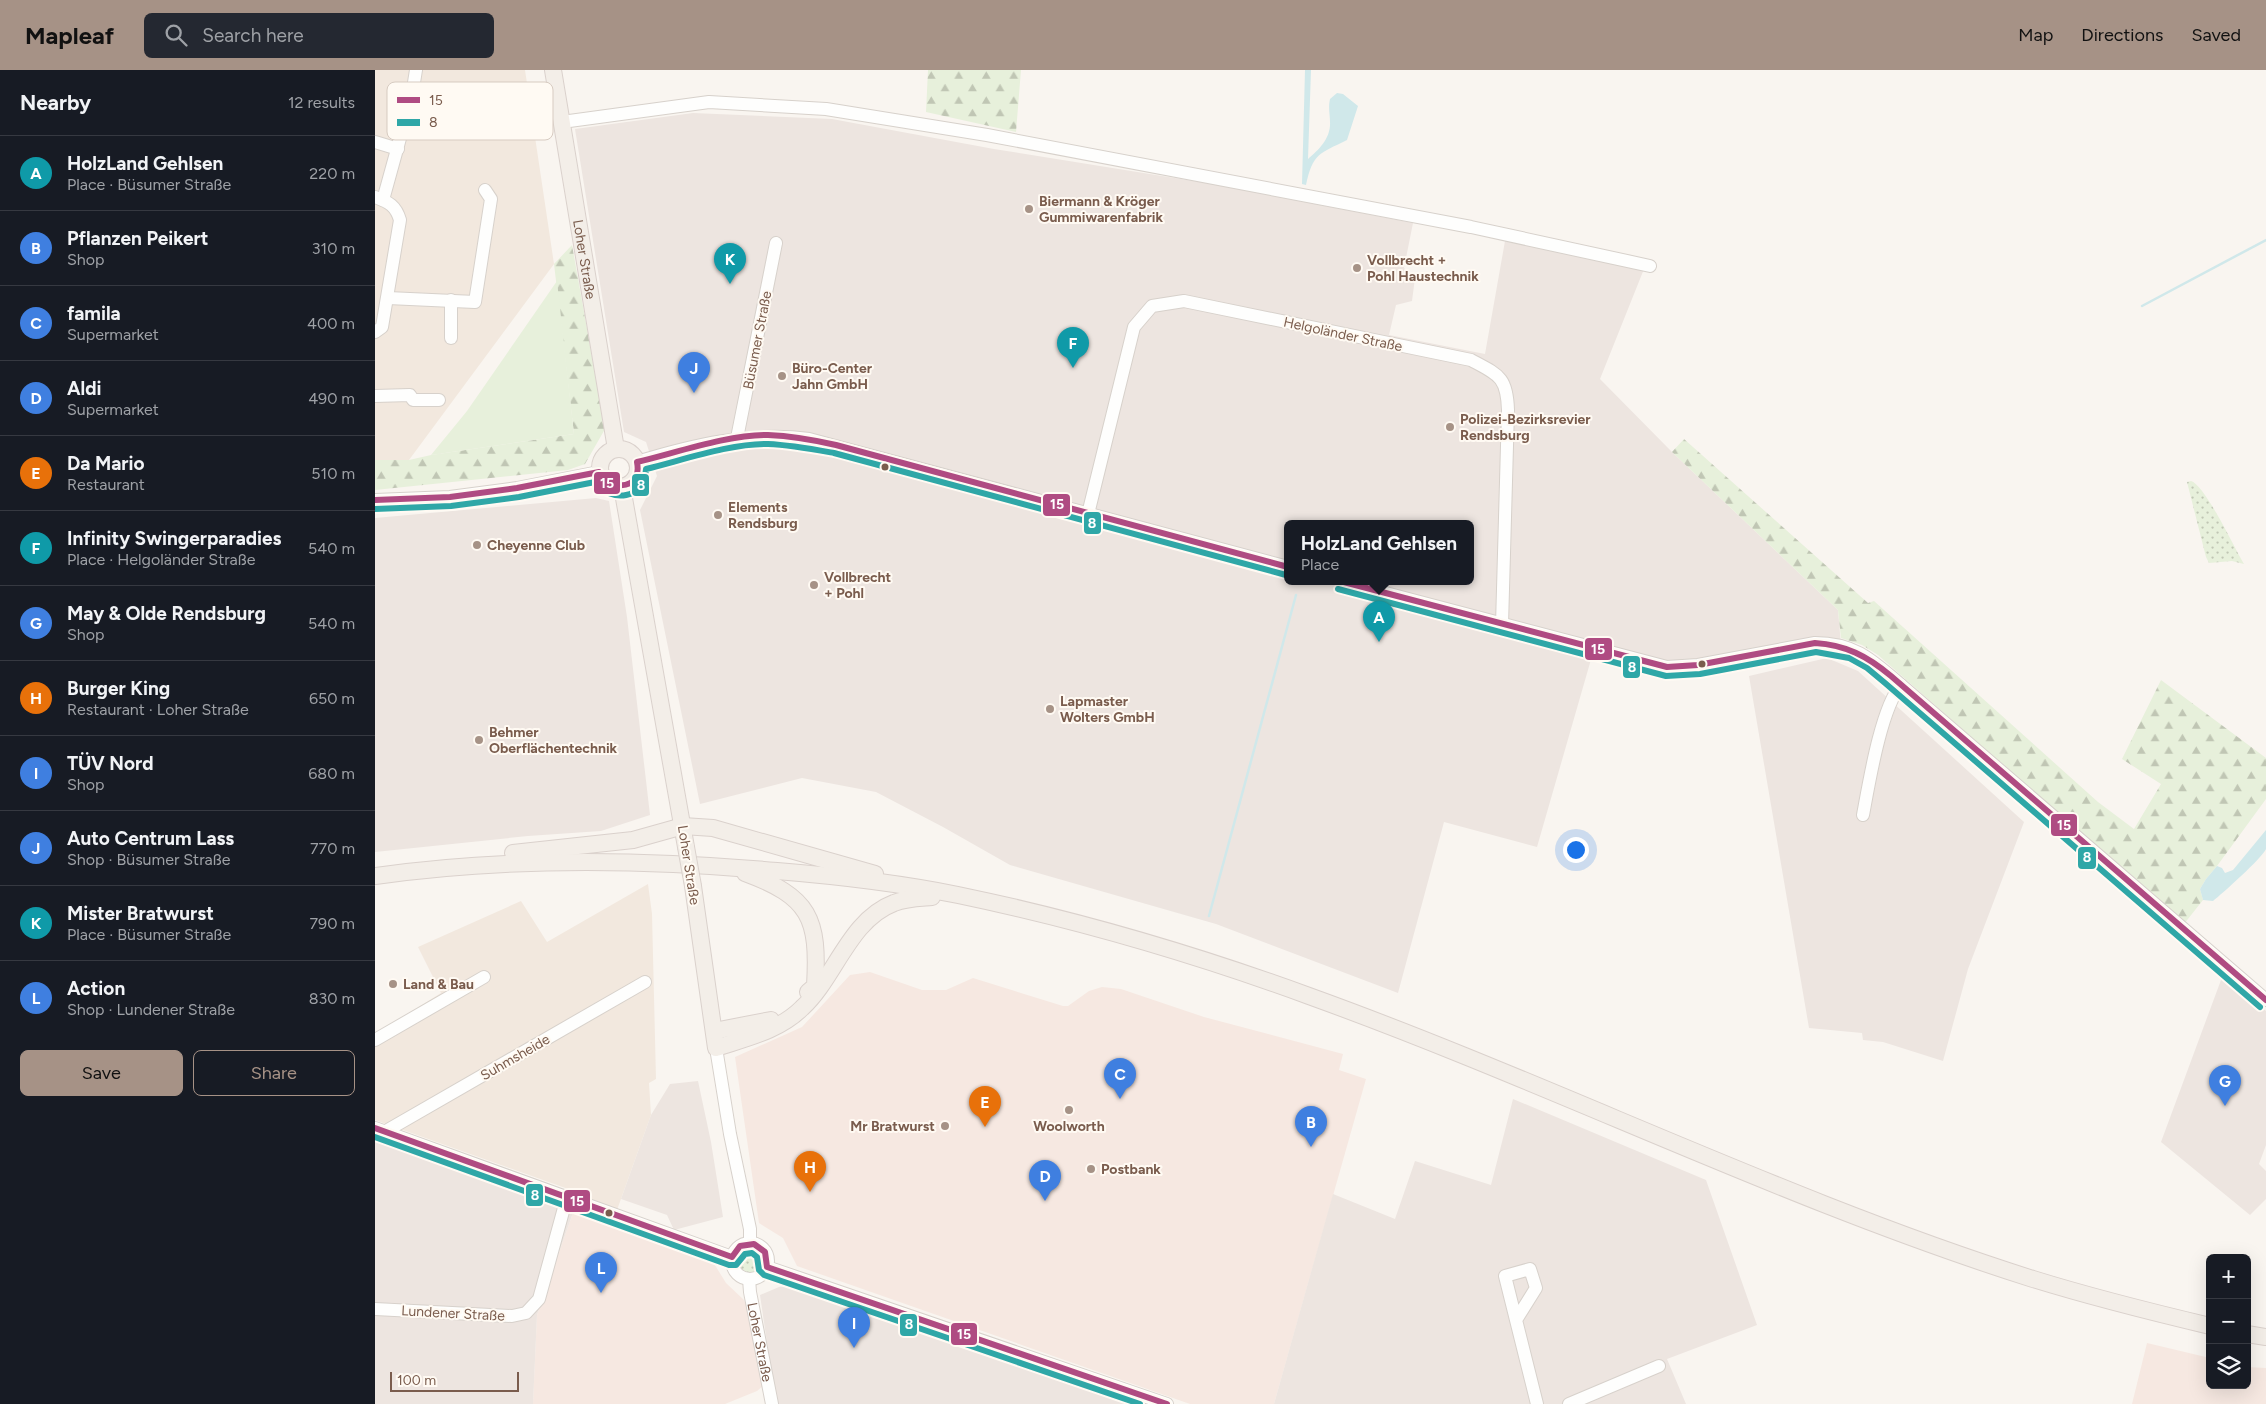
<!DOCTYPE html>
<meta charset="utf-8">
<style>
:root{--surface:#171b24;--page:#242831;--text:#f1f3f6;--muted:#9ea1a6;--line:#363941;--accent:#a69286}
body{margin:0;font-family:Figtree,sans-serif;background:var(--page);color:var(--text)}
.controls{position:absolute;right:15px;bottom:15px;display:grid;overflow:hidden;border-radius:8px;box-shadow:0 5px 20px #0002}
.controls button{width:45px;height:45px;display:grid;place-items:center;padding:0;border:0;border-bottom:1px solid var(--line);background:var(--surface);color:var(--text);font:25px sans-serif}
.scale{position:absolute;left:15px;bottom:12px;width:129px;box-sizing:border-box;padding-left:5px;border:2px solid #7a5c4d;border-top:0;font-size:14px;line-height:18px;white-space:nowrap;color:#7a5c4d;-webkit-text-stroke:4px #fffaf3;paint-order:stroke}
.you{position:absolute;left:1200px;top:779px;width:18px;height:18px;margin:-12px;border:4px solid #fff;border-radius:50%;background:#1a73e8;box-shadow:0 0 0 8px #1a73e833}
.badge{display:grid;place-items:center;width:32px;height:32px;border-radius:50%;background:var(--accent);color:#fff;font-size:16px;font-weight:700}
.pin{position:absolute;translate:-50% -41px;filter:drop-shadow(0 1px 2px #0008)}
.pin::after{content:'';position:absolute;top:26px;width:18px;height:15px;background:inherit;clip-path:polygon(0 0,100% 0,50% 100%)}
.popup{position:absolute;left:909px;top:450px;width:190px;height:65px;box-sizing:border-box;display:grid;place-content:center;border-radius:8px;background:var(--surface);filter:drop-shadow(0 1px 4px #0005);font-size:16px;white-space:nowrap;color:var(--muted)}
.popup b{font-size:19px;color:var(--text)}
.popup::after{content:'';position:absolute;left:50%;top:100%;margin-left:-10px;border:10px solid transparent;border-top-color:var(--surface)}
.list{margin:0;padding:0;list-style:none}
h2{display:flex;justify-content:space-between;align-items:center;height:65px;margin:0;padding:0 20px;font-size:21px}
h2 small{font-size:16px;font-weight:400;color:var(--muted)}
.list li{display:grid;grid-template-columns:32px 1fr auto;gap:15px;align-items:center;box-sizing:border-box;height:75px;padding:0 20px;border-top:1px solid var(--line)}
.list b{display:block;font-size:19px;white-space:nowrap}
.list p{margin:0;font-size:16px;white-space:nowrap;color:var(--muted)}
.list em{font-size:16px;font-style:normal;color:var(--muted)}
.actions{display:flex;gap:10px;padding:15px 20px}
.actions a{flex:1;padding:11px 0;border:1px solid var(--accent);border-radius:8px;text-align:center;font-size:18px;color:var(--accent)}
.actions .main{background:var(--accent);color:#111}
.icon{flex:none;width:28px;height:28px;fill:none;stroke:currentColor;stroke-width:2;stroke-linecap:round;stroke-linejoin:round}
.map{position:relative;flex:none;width:1891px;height:1334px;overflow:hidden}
header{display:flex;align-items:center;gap:30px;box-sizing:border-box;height:70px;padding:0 25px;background:var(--accent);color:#111}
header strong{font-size:24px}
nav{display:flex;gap:28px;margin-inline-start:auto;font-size:18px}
.search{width:350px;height:45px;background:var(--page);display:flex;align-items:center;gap:12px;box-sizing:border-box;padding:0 18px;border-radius:8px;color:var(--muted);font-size:19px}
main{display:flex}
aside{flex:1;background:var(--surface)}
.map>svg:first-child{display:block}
</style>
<header>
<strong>Mapleaf</strong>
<div class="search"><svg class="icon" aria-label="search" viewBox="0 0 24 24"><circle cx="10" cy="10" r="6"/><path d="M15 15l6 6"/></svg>Search here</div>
<nav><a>Map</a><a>Directions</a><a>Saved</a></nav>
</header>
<main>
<aside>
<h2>Nearby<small>12 results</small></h2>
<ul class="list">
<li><span class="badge" style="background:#0f9aa8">A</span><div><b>HolzLand Gehlsen</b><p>Place · Büsumer Straße</p></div><em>220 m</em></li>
<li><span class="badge" style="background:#3f7fe0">B</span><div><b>Pflanzen Peikert</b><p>Shop</p></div><em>310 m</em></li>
<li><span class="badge" style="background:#3f7fe0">C</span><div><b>famila</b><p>Supermarket</p></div><em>400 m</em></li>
<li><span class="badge" style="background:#3f7fe0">D</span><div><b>Aldi</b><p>Supermarket</p></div><em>490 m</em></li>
<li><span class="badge" style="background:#e8710a">E</span><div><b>Da Mario</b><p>Restaurant</p></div><em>510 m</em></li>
<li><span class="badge" style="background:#0f9aa8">F</span><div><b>Infinity Swingerparadies</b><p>Place · Helgoländer Straße</p></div><em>540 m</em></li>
<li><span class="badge" style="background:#3f7fe0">G</span><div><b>May &amp; Olde Rendsburg</b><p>Shop</p></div><em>540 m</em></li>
<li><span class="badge" style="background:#e8710a">H</span><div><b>Burger King</b><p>Restaurant · Loher Straße</p></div><em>650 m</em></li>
<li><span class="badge" style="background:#3f7fe0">I</span><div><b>TÜV Nord</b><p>Shop</p></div><em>680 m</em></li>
<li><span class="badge" style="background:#3f7fe0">J</span><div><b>Auto Centrum Lass</b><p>Shop · Büsumer Straße</p></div><em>770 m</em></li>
<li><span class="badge" style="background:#0f9aa8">K</span><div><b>Mister Bratwurst</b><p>Place · Büsumer Straße</p></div><em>790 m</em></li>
<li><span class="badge" style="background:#3f7fe0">L</span><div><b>Action</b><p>Shop · Lundener Straße</p></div><em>830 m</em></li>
</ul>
<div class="actions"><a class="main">Save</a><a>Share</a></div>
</aside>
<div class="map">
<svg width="1891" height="1334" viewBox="0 0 1891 1334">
<defs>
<pattern id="grass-dots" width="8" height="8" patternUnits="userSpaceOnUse" patternTransform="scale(1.25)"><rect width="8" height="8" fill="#e7f0db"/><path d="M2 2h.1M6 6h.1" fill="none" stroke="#c0c6b4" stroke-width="1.8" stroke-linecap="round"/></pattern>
<pattern id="forest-firs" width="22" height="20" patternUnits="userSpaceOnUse" patternTransform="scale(1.25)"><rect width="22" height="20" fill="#e7f0db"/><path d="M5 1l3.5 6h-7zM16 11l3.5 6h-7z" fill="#c0c6b4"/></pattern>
</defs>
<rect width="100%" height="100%" fill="#f9f5f0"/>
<path fill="#f2e8de" d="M 0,0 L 150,0 L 179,194 L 34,390 L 0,390 Z
M 273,814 L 277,844 L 281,1009 L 274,1013 L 276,1045 L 242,1140 L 196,1120 L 0,1050 L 0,964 L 66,923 L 43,877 L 146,831 L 172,872 Z"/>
<path fill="#f6e8e1" d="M 495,902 L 547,920 L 571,920 L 598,908 L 688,936 L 693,936 L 714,921 L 727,917 L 746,919 L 829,947 L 968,984 L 964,1000 L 991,1009 L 899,1334 L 815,1334 L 422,1196 L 408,1168 L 384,1153 L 360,987 L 427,957 L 475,905 Z
M 200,1137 L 288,1168 L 335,1187 L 351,1213 L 369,1230 L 378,1252 L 389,1315 L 382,1321 L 350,1334 L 158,1334 L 162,1245 Z
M 1772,1273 L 1835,1288 L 1835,1315 L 1872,1315 L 1872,1297 L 1891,1298 L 1891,1334 L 1757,1334 Z"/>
<path fill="#ede5e0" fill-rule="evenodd" d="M 318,43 L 457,49 L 619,79 L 837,114 L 1038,153 L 1029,198 L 1040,208 L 1037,231 L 1021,235 L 1014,265 L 1110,284 L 1130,171 L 1269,199 L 1225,309 L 1297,382 L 1463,540 L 1466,575 L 1304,598 L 1219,579 L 1162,777 L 1069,752 L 1023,923 L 841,854 L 635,795 L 568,757 L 501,722 L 427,708 L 325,734 L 265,440 L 282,406 L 271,372 L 249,362 L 200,59 ZM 913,453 L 1095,453 L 1095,511 L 913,511 Z
M 221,428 L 234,431 L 252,547 L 275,745 L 226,761 L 153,766 L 0,782 L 0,448 Z
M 1452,588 L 1483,601 L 1649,752 L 1593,899 L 1568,991 L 1508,972 L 1488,970 L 1487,963 L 1434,958 L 1374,606 Z
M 1850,908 L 1856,910 L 1891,941 L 1891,1075 L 1884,1094 L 1891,1101 L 1891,1129 L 1875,1145 L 1786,1072 L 1846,910 Z
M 323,1011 L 336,1072 L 348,1147 L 299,1160 L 292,1145 L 246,1129 L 276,1045 L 295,1014 Z
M 1138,1029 L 1331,1110 L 1382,1255 L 1292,1289 L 1311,1334 L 899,1334 L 958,1124 L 1020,1149 L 1040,1091 L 1116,1115 Z
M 0,1064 L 200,1137 L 162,1245 L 158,1334 L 0,1334 Z
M 416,1215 L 756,1334 L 401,1334 L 385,1225 L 404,1217 Z"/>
<path fill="url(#grass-dots)" d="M 1816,411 C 1830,415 1860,479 1869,494 L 1857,491 L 1834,493 L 1831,487 L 1812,412 Z
M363 1191a12 12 0 1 1 24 0a12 12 0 1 1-24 0Z"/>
<path fill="url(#forest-firs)" d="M 553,0 L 646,0 L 641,62 L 551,42 Z
M 197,175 L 230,359 L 210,394 L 193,400 L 0,420 L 0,390 L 34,390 L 56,385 L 199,364 L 179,194 Z
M 1309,369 L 1493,533 L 1499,531 L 1723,732 L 1759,759 L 1786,714 L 1747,689 L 1786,610 L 1891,688 L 1891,729 L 1842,796 L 1831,809 L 1825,819 L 1828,830 L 1809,854 L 1503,585 L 1487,575 L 1466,568 L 1463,540 L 1297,382 Z"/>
<path fill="#e7f0db" d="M 182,211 L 199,364 L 56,385 L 92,341 Z"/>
<path fill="#d0e8ea" d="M 930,0 L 936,0 L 933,89 C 944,80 956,68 955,52 C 955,44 953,38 955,29 L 962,23 L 968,24 L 983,36 L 972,70 C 944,84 938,83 931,115 L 927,114 Z
M 1891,760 C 1891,765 1891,774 1891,779 C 1887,788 1847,824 1838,831 L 1828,830 L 1825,819 L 1831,809 L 1842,796 L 1847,798 L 1850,803 L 1858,800 Z"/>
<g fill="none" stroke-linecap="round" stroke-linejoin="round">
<path stroke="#d0e8ea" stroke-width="2.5" d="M 1767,236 L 1891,170
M 834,846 L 921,525"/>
<g stroke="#d7d1cb" stroke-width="14">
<g id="minor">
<path d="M 37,25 L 91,39"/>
<path d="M 187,52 L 334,32 L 451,39 L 612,65 L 1096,157 L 1275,196"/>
<path d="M 0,72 L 23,79"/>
<path d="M 0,127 C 14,132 21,136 25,150 L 7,257 L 0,262"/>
<path d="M 8,130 L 37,25 L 41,0"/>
<path d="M 13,228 L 100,232 L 116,129 L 110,120"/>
<path d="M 76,230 L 76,268"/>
<path d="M 0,326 L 35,325 L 38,330 L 64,330"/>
<path d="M 362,368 L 401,173"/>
<path d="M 262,392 C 317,375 377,361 434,369 L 913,497"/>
<path d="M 0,430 L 75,427 L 142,418 L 224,402"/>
<path d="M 713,444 L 759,257 L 777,236 L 809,231 L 1096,290 C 1124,305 1132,307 1133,340 L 1127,555"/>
<path d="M 965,511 L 1292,597 L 1323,595 L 1440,573 C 1480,573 1497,590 1526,615 L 1891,930"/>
<path d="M 1488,745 C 1494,713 1506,638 1526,615"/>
<path d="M 0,970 L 109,907"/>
<path d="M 341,978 L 355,1064 L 375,1159 L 375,1173"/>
<path d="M 0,1058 L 357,1187"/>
<path d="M 11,1061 L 270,912"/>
<circle cx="375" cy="1191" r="18"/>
<path d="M 392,1197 L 792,1334"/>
<path id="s1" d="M 374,1209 L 375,1222 L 397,1334"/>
<path d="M 0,1239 L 137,1246 L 151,1243 L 164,1229 L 192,1127"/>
<path d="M 1141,1250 L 1161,1218 L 1155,1199 L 1130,1206 L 1162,1334"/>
<path d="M 1194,1334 L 1284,1296"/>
</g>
</g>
<g stroke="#dad1cc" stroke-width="18">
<g id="major">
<path id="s2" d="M 178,0 L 241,379"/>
<circle cx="244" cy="398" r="19"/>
<path d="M 247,417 L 311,777"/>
<path d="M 138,783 L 258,770 L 308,756 L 338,758 L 500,804"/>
<path d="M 370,803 C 435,827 444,848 440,916 L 433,922"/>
<path d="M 0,806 C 133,787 269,789 402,801 C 463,806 524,813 583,825 C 703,850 819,884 934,926 C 1178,1014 1411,1131 1658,1209 C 1716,1227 1776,1242 1835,1256"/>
<path d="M 318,816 L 341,978 C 371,968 404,961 427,938 C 460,908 474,850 519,833 C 531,828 545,828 557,827"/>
<path d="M 339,961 L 396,950"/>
<path d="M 1872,1264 L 1891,1267"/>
</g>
</g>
<use href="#minor" stroke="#fefefd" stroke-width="12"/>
<use href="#major" stroke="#f3eee8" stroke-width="16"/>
<g stroke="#dad1cc" stroke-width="18" stroke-linecap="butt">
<path id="major-bridge" d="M 311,777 L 318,816"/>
</g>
<use href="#major-bridge" stroke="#f3eee8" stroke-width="16"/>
<g stroke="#fffaf3" stroke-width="10">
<path id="bus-1" d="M 0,430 L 75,427 L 142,418 L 224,402 L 233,414 C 251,418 266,414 262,392 C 300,383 355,364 393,365 C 416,366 439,370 461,375 L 913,497
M 965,511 L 1292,597 L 1323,595 L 1440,573 C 1471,575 1492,586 1516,606 L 1891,930
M 0,1058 L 357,1187 L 365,1176 L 379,1174 L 390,1182 L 392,1197 L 792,1334"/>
</g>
<g stroke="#fffaf3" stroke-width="10">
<path id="bus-2" d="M 0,439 L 76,436 L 144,427 L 220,412 C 237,434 269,429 271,399 C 308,390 357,373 393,374 C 416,375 437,379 459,383 L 911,505
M 963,519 L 1291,606 L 1325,604 L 1441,582 L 1474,588 L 1492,598 L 1510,613 L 1885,937
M 0,1067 L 354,1195 L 361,1195 L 370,1184 L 377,1183 L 382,1187 L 384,1200 L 389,1205 L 765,1334"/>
</g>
<use href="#bus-1" stroke="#af4b82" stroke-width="6"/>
<use href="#bus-2" stroke="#2fa7a7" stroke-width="6"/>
</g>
<g fill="#a69286" stroke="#fffaf3" stroke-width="2">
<circle cx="654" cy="139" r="5"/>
<circle cx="982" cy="198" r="5"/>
<circle cx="407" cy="306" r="5"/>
<circle cx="1075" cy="357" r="5"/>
<circle cx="343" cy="445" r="5"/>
<circle cx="102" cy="475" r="5"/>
<circle cx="439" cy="515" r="5"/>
<circle cx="675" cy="639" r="5"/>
<circle cx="104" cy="670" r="5"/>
<circle cx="18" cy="914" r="5"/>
<circle cx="694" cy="1040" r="5"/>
<circle cx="570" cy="1056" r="5"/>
<circle cx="716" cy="1099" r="5"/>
</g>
<g fill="#7a5c4d" stroke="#fffaf3" stroke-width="2">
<circle cx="510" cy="397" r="4.5"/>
<circle cx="1327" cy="594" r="4.5"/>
<circle cx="234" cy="1143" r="4.5"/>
</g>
<g text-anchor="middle" stroke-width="4" stroke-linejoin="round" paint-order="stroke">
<g font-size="14" font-weight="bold" fill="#7a5c4d" stroke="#fffaf3" text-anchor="start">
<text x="664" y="136">Biermann &amp; Kröger<tspan x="664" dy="16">Gummiwarenfabrik</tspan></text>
<text x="992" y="195">Vollbrecht +<tspan x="992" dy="16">Pohl Haustechnik</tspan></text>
<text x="417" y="303">Büro-Center<tspan x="417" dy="16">Jahn GmbH</tspan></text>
<text x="1085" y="354">Polizei-Bezirksrevier<tspan x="1085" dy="16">Rendsburg</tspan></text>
<text x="353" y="442">Elements<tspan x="353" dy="16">Rendsburg</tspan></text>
<text x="112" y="480">Cheyenne Club</text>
<text x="449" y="512">Vollbrecht<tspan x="449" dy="16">+ Pohl</tspan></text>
<text x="685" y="636">Lapmaster<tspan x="685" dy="16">Wolters GmbH</tspan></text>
<text x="114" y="667">Behmer<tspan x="114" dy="16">Oberflächentechnik</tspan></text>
<text x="28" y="919">Land &amp; Bau</text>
<text x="560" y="1061" text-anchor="end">Mr Bratwurst</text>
<text x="694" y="1061" text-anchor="middle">Woolworth</text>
<text x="726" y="1104">Postbank</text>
</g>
<g font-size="14" fill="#7a5c4d" stroke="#fffaf3">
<text dy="5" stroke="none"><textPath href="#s2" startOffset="192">Loher Straße</textPath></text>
<text transform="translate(968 264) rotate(12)" y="5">Helgoländer Straße</text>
<text transform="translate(382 270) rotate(-79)" y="5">Büsumer Straße</text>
<text transform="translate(314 795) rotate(81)" y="5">Loher Straße</text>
<text transform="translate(140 987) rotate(-30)" y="5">Suhmsheide</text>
<text transform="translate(78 1243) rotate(3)" y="5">Lundener Straße</text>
<text dy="5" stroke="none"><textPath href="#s1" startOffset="64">Loher Straße</textPath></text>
</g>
</g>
<rect x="12" y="12" width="166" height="58" rx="8" fill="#fffaf3" stroke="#d7cbc1" stroke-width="1"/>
<rect x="22" y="27" width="23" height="6" fill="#af4b82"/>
<rect x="22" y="49" width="23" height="7" fill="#2fa7a7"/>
<g font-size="14" fill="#7a5c4d">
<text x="54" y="35">15</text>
<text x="54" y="57">8</text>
</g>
<g stroke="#fffaf3" stroke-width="2">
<rect x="218" y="401" width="28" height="24" rx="5" fill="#af4b82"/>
<rect x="256" y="403" width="19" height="24" rx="5" fill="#2fa7a7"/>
<rect x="667" y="423" width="29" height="24" rx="5" fill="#af4b82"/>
<rect x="708" y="441" width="19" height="24" rx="5" fill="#2fa7a7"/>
<rect x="1209" y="567" width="29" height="24" rx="5" fill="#af4b82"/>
<rect x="1247" y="585" width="19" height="24" rx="5" fill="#2fa7a7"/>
<rect x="1675" y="743" width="28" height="24" rx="5" fill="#af4b82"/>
<rect x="1702" y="776" width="20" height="24" rx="5" fill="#2fa7a7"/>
<rect x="150" y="1113" width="19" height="24" rx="5" fill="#2fa7a7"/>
<rect x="188" y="1119" width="28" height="24" rx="5" fill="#af4b82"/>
<rect x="524" y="1243" width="19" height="24" rx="5" fill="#2fa7a7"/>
<rect x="575" y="1252" width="28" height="24" rx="5" fill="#af4b82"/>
</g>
<g font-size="14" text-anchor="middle" font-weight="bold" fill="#fff">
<text x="232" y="418">15</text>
<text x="266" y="420">8</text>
<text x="682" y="439">15</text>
<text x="717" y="458">8</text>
<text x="1223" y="584">15</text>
<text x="1257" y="602">8</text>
<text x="1689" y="760">15</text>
<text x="1712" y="792">8</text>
<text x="160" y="1130">8</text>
<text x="202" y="1136">15</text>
<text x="534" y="1259">8</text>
<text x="589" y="1269">15</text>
</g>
</svg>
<div class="controls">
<button>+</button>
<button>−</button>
<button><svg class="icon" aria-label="layers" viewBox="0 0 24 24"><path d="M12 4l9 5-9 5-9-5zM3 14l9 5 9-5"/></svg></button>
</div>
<div class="scale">100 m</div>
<div class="you"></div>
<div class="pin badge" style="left:1004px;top:572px;background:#0f9aa8">A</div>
<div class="popup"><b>HolzLand Gehlsen</b>Place</div>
<div class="pin badge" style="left:936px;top:1077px;background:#3f7fe0">B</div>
<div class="pin badge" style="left:745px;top:1029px;background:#3f7fe0">C</div>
<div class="pin badge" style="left:670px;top:1131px;background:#3f7fe0">D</div>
<div class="pin badge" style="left:610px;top:1057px;background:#e8710a">E</div>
<div class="pin badge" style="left:698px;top:298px;background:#0f9aa8">F</div>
<div class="pin badge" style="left:1850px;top:1036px;background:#3f7fe0">G</div>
<div class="pin badge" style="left:435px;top:1122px;background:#e8710a">H</div>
<div class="pin badge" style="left:479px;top:1278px;background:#3f7fe0">I</div>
<div class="pin badge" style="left:319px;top:323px;background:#3f7fe0">J</div>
<div class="pin badge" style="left:355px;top:214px;background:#0f9aa8">K</div>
<div class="pin badge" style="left:226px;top:1223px;background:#3f7fe0">L</div>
</div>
</main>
